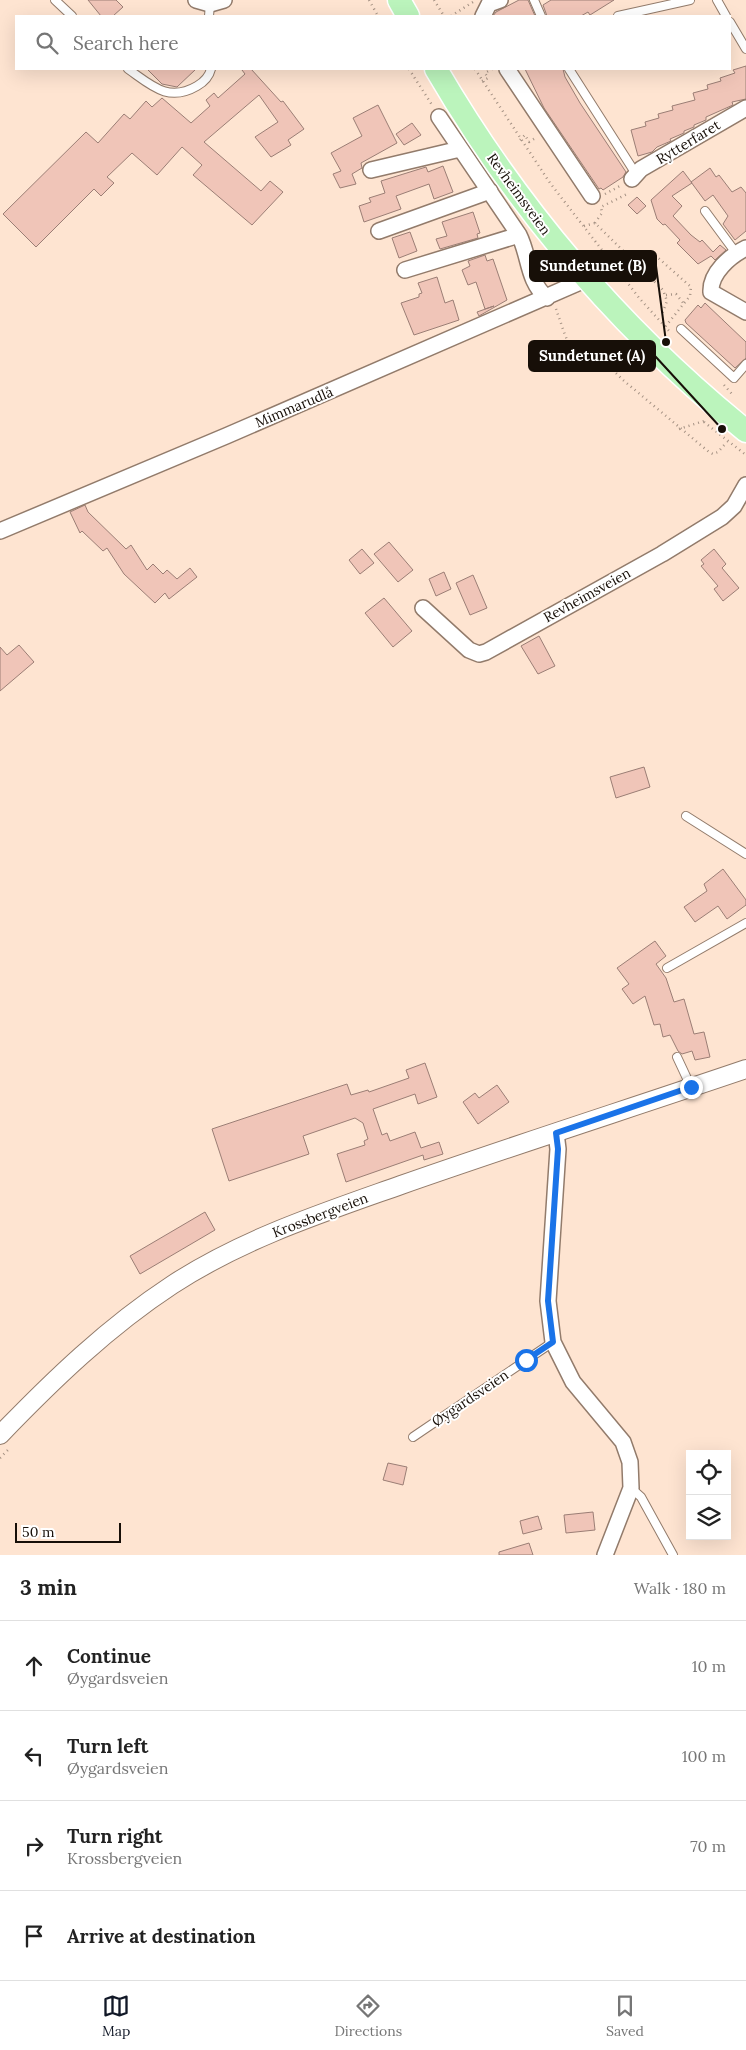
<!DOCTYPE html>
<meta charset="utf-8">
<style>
:root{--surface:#fff;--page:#f6f6f6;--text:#222;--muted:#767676;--line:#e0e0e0;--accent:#111827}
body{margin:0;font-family:Lora,serif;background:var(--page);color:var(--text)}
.controls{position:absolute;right:15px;bottom:15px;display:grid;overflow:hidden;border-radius:0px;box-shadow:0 5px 20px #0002}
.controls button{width:45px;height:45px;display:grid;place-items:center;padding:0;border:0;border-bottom:1px solid var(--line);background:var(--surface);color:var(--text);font:25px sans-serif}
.scale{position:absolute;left:15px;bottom:12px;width:106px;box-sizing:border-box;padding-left:5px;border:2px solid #170f08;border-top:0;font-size:14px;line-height:18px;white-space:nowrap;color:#170f08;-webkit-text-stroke:4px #fff;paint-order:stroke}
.stop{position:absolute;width:15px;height:15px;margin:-11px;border:4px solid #1a73e8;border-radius:50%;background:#fff}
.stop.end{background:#1a73e8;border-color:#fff;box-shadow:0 1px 5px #0008}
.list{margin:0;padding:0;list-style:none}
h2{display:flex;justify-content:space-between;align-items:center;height:65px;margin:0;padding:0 20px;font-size:21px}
h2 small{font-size:16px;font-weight:400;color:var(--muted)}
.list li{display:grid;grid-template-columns:32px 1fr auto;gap:15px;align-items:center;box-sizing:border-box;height:90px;padding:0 20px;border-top:1px solid var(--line)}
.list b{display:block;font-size:19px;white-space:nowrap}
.list p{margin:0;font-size:16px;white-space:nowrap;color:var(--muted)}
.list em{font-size:16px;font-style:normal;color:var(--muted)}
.icon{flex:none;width:28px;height:28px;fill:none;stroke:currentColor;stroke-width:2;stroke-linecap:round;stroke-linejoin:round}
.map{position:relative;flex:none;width:746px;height:1555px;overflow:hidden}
.search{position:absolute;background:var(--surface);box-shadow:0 5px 20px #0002;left:15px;right:15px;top:15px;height:55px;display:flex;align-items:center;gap:12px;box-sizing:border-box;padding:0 18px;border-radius:0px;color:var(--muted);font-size:19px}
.sheet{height:425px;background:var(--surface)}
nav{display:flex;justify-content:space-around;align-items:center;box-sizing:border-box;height:70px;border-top:1px solid var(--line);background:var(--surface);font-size:14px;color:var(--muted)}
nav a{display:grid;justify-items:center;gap:2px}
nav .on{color:var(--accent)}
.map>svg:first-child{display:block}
</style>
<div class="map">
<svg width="746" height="1555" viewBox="0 0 746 1555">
<rect width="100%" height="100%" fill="#fee4d1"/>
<path fill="#f0c5b8" stroke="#9b7e75" d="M 88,0 L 116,0 L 123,7 L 113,16 L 101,16 Z
M 519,0 L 528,0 L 535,16 L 493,16 L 496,12 Z
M 551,0 L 614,0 L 590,15 L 588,12 L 581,16 L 547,16 L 543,5 Z
M 746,66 L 746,99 L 732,102 L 733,105 L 706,117 L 706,120 L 694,125 L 694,127 L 684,131 L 684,133 L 670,139 L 671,141 L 657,147 L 652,152 L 638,156 L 631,130 L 646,126 L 645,122 L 659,118 L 658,114 L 673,110 L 672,106 L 695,100 L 693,93 L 708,89 L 707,85 L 721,81 L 720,78 L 735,73 L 733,70 Z
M 147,69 L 196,69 L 177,87 L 162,84 Z
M 244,69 L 251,69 L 281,102 L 283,101 L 304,129 L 288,140 L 291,145 L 271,157 L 255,137 L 278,122 L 259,95 L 204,142 L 261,191 L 270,181 L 283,192 L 252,225 L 193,175 L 202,165 L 182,147 L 157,175 L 132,153 L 107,177 L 114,183 L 101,196 L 94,189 L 36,247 L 3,214 L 86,132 L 98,143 L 124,114 L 130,119 L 146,101 L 152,107 L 162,98 L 191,123 L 210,106 L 206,100 L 214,93 L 218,98 L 245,74 L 242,70 Z
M 525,69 L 563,69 L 565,77 L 580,103 L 626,172 L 623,177 L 603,190 L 601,188 L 599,189 L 544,108 Z
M 378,105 L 397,143 L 361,163 L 362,168 L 352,174 L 356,184 L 340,188 L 333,174 L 341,171 L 331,153 L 362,136 L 353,118 Z
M 412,123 L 421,135 L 404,145 L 396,134 Z
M 443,166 L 453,192 L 434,199 L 429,184 L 396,196 L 401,209 L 364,222 L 359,206 L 371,202 L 369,198 L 385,193 L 381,181 L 426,167 L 428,172 Z
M 710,168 L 716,177 L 719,175 L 732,192 L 741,187 L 746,193 L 746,231 L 735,240 L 723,224 L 728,216 L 713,195 L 705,201 L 691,182 Z
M 683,171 L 692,183 L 672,196 L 682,206 L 673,216 L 691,235 L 700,242 L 702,240 L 713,252 L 720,245 L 726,250 L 715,260 L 711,256 L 698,264 L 677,243 L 680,240 L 665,224 L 663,225 L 657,219 L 651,200 Z
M 637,197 L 646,206 L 637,214 L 628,205 Z
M 473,212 L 480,233 L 477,234 L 478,238 L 440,249 L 436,239 L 447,236 L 442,222 Z
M 410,232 L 417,251 L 399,258 L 392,238 Z
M 485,255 L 487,261 L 493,259 L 507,300 L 479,316 L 477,312 L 494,306 L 485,309 L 476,282 L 468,285 L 462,270 L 470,266 L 468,261 Z
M 437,277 L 445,303 L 453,300 L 459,320 L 414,335 L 401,303 L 419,297 L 419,294 L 422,293 L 418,283 Z
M 705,303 L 746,342 L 746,358 L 735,368 L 686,323 L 685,320 L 698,305 L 701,308 Z
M 85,505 L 88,512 L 126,549 L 131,545 L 147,570 L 153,564 L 163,574 L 167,570 L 177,579 L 190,568 L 197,577 L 169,599 L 165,593 L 155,603 L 124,574 L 107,548 L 103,551 L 82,531 L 80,533 L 70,512 Z
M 389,542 L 413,570 L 398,582 L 374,554 Z
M 362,549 L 374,563 L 360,574 L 349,560 Z
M 714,549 L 726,564 L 722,568 L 739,588 L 723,601 L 714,589 L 718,586 L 701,566 L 704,564 L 701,560 Z
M 444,572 L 451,589 L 436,596 L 429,579 Z
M 473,575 L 487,608 L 470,615 L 456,583 Z
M 384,598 L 412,631 L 393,647 L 365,613 Z
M 539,636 L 555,666 L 538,674 L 521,646 Z
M 19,645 L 34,662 L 0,691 L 0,647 L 7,655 Z
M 644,767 L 650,787 L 616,798 L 610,777 Z
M 723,869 L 746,900 L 746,905 L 727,919 L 718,906 L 695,922 L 684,907 L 707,891 L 704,884 Z
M 655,941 L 666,956 L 656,964 L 666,978 L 674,1002 L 684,999 L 694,1034 L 704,1032 L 710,1057 L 695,1060 L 692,1051 L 682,1054 L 678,1051 L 670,1035 L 663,1037 L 660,1024 L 654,1025 L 645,996 L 633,1004 L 622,989 L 629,984 L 617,968 Z
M 425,1063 L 437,1097 L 418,1104 L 415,1094 L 373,1109 L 382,1135 L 387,1133 L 390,1141 L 415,1132 L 421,1148 L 439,1142 L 443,1154 L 424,1160 L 423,1155 L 346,1182 L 337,1154 L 365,1145 L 364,1141 L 368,1139 L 363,1123 L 355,1118 L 303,1136 L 309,1154 L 229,1181 L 212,1129 L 347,1084 L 351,1095 L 368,1090 L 369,1092 L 409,1078 L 406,1070 Z
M 497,1085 L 509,1102 L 478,1124 L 463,1102 L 475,1093 L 479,1098 Z
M 205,1212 L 215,1230 L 140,1274 L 130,1256 Z
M 388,1463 L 407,1467 L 403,1485 L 383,1480 Z
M 593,1512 L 595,1530 L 566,1533 L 564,1515 Z
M 538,1516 L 542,1529 L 523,1534 L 520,1521 Z
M 529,1543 L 533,1555 L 499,1555 L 499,1552 Z"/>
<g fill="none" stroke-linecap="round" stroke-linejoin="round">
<g stroke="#927b6b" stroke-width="10">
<path id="service" d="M 55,0 L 72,16
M 534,0 L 541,16
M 717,0 L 726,16
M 209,16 L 210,4
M 618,16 L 690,0
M 730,22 L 746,49
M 128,69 C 151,85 168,103 197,86 C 204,82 209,77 211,69
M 569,69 L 636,174
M 705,211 L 736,253
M 681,329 L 734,378 L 746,364
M 686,816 L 746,854
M 667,968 L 746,923
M 677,1057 L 691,1087
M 413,1437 L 553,1342
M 631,1488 L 641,1497 L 673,1555"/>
</g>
<g stroke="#927b6b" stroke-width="18">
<path id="minor" d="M 196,0 L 210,4 L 224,0
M 483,16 L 489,4 L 500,0
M 507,69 L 592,196
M 439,117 L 519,235 C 530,257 527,281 547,298
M 371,170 L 460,149
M 632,179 L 641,169 L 746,108
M 379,231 L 490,191
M 746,248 C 730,256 710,273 711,292 L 746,312
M 405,270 L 519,235
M 0,531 L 226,436 L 587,279
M 423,608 L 469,650 L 479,654 L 486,652 L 662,554 L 722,517 L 734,506 L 746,485
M 556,1133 L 558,1149 L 548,1301 L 553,1342 L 573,1382 L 623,1442 L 630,1462 L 631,1488 L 605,1555"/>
</g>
<g stroke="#927b6b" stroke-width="20">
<path id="tertiary" d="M 0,1435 C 53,1380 108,1327 172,1285 C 242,1239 322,1213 401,1185 C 515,1145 631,1108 746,1069"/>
</g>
<g stroke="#fff" stroke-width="25">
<path id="primary" d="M 399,0 L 408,16
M 436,69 C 517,208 621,330 746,431"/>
</g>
<path stroke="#a49183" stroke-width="2.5" stroke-dasharray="1 4" stroke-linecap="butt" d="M 369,0 L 378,16
M 434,0 L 444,16
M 451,16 L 473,2
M 409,69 L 432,105
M 475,69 L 550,183 L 640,299 L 670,332
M 482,81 L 488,78 L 485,73 L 492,69
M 520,140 L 525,135 L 529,142 L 537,137
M 605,194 L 620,186
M 595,223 L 602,213 L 601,207 L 629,193
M 584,226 L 595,223 L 663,290 L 667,301 L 662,314
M 638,266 L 645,259 L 656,256 L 691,287 L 690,296 L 665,327
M 666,295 L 676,294 L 684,304
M 556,309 C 568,342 578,391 622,357
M 609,366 L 623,380 L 709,452 L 713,454 L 718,452 L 727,442
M 724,385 L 732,394
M 704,422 L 746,455
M 679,429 L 704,421
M 0,1458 L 9,1449"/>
<use href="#service" stroke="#fff" stroke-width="8"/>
<use href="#minor" stroke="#fff" stroke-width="15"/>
<use href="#tertiary" stroke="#fff" stroke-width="18"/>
<use href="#primary" stroke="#bbf4bc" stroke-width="22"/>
</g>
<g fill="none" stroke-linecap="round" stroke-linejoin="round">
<path stroke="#1a73e8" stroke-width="6" d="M 526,1360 L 553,1342 L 548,1301 L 558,1149 L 556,1133 L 691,1087"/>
</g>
<g text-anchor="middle" stroke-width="4" stroke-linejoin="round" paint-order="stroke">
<g font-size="14" fill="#170f08" stroke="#fff">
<text transform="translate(688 142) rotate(-31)" y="5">Rytterfaret</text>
<text transform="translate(519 194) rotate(54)" y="5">Revheimsveien</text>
<text transform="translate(294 407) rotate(-23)" y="5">Mimmarudlå</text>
<text transform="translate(587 595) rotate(-29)" y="5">Revheimsveien</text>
<text transform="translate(320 1215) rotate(-21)" y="5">Krossbergveien</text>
<text transform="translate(470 1398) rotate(-34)" y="5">Øygardsveien</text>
</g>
</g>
<path fill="none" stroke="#170f08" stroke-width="2" d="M666 342L656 266M722 429L655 356"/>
<g fill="#170f08" stroke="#fff" stroke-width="2">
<circle cx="666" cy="342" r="5"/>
<circle cx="722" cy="429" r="5"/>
</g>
<g fill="#170f08" stroke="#170f08" stroke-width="2">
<rect x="530" y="251" width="126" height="30" rx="5"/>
<rect x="529" y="341" width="126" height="30" rx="5"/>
</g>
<g font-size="15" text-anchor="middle" font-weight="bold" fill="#fff">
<text x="593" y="271">Sundetunet (B)</text>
<text x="592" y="361">Sundetunet (A)</text>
</g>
</svg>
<div class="controls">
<button><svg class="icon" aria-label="locate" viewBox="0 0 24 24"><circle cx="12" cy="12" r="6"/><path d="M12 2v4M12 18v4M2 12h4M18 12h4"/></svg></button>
<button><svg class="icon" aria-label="layers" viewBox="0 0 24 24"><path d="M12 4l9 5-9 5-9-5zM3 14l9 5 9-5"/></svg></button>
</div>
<div class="scale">50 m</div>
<div class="stop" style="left:526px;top:1360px"></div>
<div class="stop end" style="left:691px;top:1087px"></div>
<div class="search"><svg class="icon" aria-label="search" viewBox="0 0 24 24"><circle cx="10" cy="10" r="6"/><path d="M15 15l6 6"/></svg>Search here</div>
</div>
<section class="sheet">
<h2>3 min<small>Walk · 180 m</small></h2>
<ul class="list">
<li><svg class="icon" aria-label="ahead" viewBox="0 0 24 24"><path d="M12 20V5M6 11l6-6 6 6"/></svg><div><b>Continue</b><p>Øygardsveien</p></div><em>10 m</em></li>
<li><svg class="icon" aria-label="left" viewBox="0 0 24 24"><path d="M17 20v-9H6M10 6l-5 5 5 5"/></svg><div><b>Turn left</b><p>Øygardsveien</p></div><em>100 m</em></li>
<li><svg class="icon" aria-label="right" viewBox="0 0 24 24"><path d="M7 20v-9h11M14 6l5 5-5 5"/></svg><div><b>Turn right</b><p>Krossbergveien</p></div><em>70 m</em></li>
<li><svg class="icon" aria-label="arrive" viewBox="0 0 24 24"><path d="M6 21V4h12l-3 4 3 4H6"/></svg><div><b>Arrive at destination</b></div></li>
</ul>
</section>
<nav>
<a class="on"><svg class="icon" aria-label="map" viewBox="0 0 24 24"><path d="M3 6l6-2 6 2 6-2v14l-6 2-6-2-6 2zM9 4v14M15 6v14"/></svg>Map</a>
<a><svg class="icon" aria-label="directions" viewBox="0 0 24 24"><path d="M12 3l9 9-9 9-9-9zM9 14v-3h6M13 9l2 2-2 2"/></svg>Directions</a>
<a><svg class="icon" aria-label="saved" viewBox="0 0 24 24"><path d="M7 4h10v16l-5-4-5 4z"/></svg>Saved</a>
</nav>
